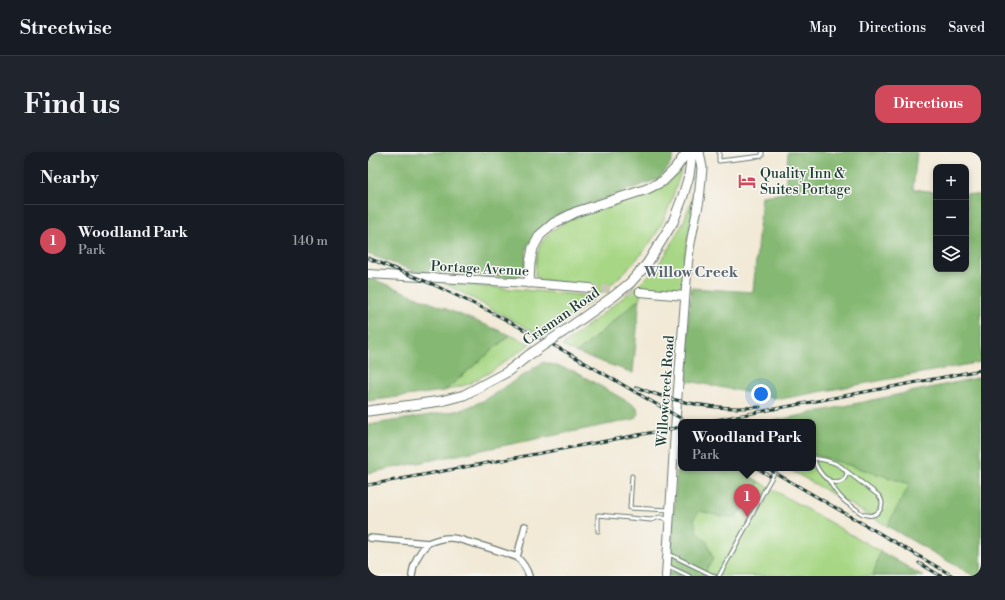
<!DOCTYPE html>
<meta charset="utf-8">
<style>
:root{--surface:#171b24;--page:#20242c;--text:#f1f3f6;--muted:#9ea1a6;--line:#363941;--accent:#d1495b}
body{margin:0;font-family:"Libre Bodoni",serif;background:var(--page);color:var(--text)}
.controls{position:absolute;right:12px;top:12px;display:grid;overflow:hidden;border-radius:8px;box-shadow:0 2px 6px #0003}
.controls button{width:36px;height:36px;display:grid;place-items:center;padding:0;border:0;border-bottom:1px solid var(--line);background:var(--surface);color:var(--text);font:20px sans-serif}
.you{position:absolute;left:393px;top:242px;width:14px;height:14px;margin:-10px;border:3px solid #fff;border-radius:50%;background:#1a73e8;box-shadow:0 0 0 6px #1a73e833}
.badge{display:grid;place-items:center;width:26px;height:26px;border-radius:50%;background:var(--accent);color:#fff;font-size:13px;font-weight:700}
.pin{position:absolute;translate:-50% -33px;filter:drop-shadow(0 1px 2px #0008)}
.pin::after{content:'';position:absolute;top:21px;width:14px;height:12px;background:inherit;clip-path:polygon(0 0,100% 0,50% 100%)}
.popup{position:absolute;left:310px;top:267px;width:138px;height:52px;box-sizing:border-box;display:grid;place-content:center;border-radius:8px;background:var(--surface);filter:drop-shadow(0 1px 3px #0005);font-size:13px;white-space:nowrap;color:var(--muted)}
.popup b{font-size:15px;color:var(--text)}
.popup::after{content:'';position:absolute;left:50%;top:100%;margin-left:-8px;border:8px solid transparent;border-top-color:var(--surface)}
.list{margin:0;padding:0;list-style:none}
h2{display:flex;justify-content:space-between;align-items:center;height:52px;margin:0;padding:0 16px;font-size:17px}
h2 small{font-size:13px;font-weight:400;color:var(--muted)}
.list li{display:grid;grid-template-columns:26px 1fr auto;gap:12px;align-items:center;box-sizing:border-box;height:72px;padding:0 16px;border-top:1px solid var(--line)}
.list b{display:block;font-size:15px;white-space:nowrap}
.list p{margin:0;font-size:13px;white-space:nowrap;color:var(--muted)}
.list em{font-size:13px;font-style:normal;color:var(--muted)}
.icon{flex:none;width:22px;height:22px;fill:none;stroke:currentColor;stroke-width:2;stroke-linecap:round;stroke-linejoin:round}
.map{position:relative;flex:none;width:613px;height:424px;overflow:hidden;border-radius:12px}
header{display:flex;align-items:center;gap:24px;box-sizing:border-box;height:56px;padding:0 20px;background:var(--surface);border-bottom:1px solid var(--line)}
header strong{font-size:19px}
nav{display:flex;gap:22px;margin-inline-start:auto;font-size:14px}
.intro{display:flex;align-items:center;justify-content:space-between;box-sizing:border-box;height:96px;padding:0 24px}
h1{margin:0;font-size:28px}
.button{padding:10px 18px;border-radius:12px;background:var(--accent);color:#fff;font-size:14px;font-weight:700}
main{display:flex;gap:24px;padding:0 24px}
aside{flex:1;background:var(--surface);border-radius:12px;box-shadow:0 2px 6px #0003}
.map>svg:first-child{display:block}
</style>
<header>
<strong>Streetwise</strong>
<nav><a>Map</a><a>Directions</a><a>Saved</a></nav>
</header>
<div class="intro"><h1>Find us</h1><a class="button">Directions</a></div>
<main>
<aside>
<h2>Nearby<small></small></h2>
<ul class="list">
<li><span class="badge">1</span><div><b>Woodland Park</b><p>Park</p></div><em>140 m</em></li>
</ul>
</aside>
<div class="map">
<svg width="613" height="424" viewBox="0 0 613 424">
<rect width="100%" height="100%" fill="#f6f6f2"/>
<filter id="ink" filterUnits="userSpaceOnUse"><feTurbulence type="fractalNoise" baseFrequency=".025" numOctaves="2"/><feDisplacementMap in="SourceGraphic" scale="8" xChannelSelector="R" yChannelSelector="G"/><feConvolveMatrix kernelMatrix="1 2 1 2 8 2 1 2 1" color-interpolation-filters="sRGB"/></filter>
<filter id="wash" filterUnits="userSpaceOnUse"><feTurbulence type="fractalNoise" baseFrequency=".012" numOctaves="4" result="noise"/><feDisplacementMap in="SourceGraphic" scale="16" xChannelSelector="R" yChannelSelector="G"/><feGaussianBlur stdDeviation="0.9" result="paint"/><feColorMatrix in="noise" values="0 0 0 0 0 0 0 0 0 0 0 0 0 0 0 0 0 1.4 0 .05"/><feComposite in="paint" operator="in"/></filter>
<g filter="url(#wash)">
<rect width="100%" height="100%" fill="#f2e9d6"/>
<path fill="#a7d785" stroke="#638a5c" d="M 314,16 C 308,35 302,55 293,73 C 268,120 217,153 176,185 L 76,131 L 224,144 L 225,134 L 171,128 L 167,123 L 168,108 L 172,92 L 184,78 L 202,67 L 280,42 L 298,33 Z
M 328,35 L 317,102 L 314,139 L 273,137 L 272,146 L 209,201 L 194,194 L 272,132 L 287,117 L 299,100 L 316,69 Z
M 142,183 L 162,192 L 124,219 L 100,232 L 76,239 Z
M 445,302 L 613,354 L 613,424 L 606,424 L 419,316 L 445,316 Z
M 313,305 L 313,316 L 359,316 L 376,321 L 555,424 L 302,424 Z"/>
<path fill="#85b872" stroke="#527a53" d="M 0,0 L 307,0 L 301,15 L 290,27 L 191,63 L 169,79 L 159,95 L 157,117 L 150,126 L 49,120 L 0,102 Z
M 420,0 L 549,0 L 545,37 L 568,40 L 568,117 L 598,117 L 598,42 L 613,43 L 613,210 L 413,247 L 315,228 L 323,136 L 385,140 L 394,44 L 417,41 Z
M 0,125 L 142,183 L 76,239 L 0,249 Z
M 272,146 L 265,221 L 209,201 Z
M 175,210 L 206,219 L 269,255 L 270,261 L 267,267 L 0,321 L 0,273 L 93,258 L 117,248 Z
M 613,225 L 613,424 L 606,424 L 519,374 L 542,332 L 445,302 L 445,270 L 401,270 Z
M 310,305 L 313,305 L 313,316 L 359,316 L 376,321 L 391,330 L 384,344 L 367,365 L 355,365 L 332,359 L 326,366 L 329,380 L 339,390 L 345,407 L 335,424 L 301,424 Z
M 512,399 L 555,424 L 505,424 Z"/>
</g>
<g filter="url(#ink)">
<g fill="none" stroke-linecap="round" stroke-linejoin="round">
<path stroke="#c8c7b6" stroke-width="8" stroke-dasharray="8 4" stroke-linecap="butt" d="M 222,136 L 272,140"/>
<g stroke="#69796d" stroke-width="5">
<path id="lane" d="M 351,0 L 351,9 L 394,4 L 394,0
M 445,306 C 456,308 473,310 479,321 C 475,337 459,330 452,320 C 449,316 447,311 445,306 Z
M 264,324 L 262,356 L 302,358
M 460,327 C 468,341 474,349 488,357 C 491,360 495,363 499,363 C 507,365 514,359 514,351 C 514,348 512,345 510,343 L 477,318
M 230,379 L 230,363 L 283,368 L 292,365 L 301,368
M 301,402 L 346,424
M 300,414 L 321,424
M 351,424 L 379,373 L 397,337 L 409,316"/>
</g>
<g stroke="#69796d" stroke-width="8">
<path id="street" d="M 1,386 L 60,391 C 67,388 74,386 82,386 C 88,386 94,388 100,390 C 117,394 133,400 149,405 C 155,411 159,417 161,424
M 149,405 L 157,374
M 44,424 C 45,410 51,400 60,391"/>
</g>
<g stroke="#69796d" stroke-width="10">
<path id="secondary" d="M 0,122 L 161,131 L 222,136
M 272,140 L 317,144
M 298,424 L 308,263 L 320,110 L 322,94 L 329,58"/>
</g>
<g stroke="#69796d" stroke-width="11">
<path id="primary" d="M 329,58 L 331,48 L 334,16 L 331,0
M 161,131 L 162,111 L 165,96 L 172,83 L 186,71 L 208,60 L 279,37 L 295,29 L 307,17 L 319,0
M 195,180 L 246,144 L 262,131 L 279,112 L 305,70 L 314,47 L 321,24 L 324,0
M 0,259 L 73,249 L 96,243 L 139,220 L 161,203"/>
</g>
<use href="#lane" stroke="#fff" stroke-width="3"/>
<use href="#street" stroke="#fff" stroke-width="5.5"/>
<use href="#secondary" stroke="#fff" stroke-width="8"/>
<use href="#primary" stroke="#fff" stroke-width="9"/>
<g stroke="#1f3d34" stroke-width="3">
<path id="rail" d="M 0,106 L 64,132 L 123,160 L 200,201 L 319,270
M 268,235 C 308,251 349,259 392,255
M 337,270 L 613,218
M 389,316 L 402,324
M 399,316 L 585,424
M 0,333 L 313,275
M 551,411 L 573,424"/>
</g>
<use href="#rail" stroke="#f6f6f2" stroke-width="1.5" stroke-dasharray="4.5" stroke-linecap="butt"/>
<g stroke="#69796d" stroke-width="11" stroke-linecap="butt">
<path id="primary-bridge" d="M 161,203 L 195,180"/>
</g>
<use href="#primary-bridge" stroke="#fff" stroke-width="9"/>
</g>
</g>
<defs>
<g id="hotel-bare" transform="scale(1.38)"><path d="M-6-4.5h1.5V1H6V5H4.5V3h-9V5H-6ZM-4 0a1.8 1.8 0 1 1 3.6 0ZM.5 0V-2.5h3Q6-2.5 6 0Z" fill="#d1495b" stroke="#f6f6f2" stroke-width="2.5" paint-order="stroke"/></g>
</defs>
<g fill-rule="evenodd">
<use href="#hotel-bare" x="379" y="29"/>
</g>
<g text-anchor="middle" stroke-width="3" stroke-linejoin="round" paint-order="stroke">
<g font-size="14" fill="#1f3d34" stroke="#f6f6f2" text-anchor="start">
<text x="392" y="26">Quality Inn &amp;<tspan x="392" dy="16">Suites Portage</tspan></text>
</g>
<g font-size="14" fill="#1f3d34" stroke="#f6f6f2">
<text transform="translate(112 116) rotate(3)" y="5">Portage Avenue</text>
<text transform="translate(193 164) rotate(-35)" y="5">Crisman Road</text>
<text transform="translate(297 239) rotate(-86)" y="5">Willowcreek Road</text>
</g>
<g font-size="15" font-weight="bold" fill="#5a6572" stroke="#f6f6f2">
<text x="323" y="125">Willow Creek</text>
</g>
</g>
</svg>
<div class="controls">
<button>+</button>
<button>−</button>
<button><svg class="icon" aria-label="layers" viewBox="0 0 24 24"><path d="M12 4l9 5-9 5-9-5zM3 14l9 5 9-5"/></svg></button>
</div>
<div class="you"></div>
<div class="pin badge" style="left:379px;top:365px">1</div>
<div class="popup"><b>Woodland Park</b>Park</div>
</div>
</main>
